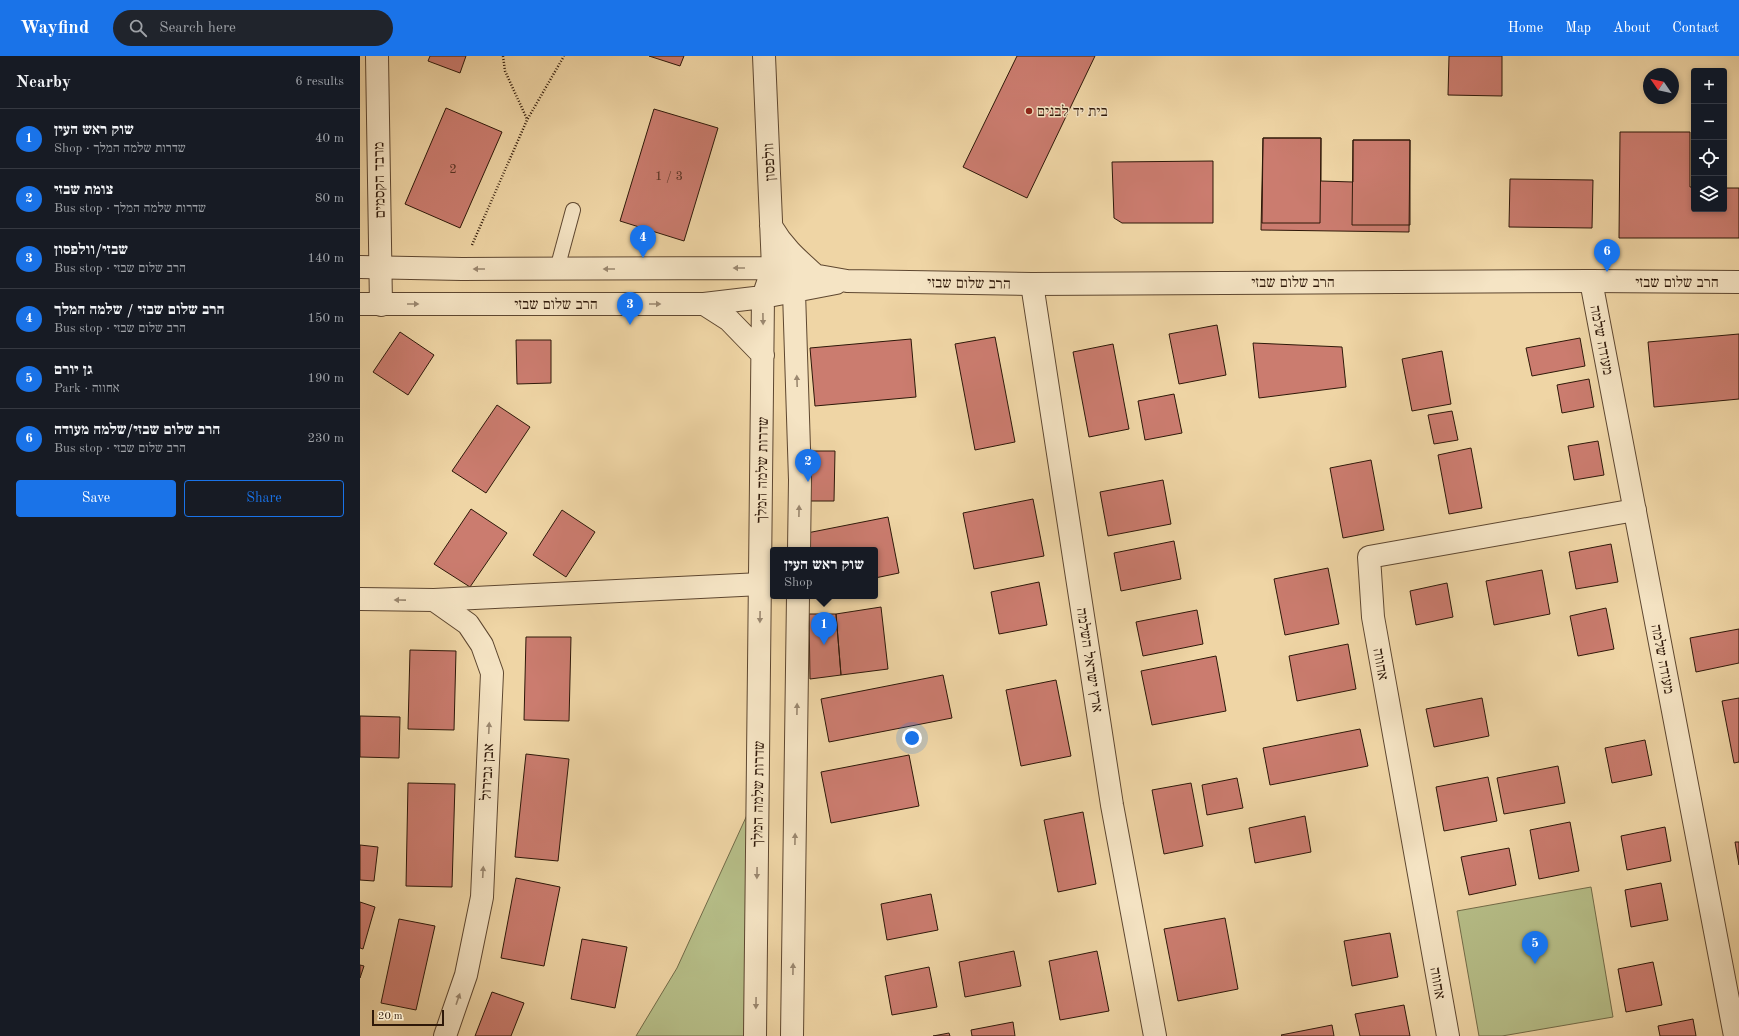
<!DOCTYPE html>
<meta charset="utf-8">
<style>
:root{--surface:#171b24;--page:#20242c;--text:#f1f3f6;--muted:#9ea1a6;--line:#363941;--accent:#1a73e8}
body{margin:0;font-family:"Old Standard TT","Frank Ruhl Libre",serif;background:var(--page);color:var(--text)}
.controls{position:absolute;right:12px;top:12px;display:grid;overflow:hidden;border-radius:4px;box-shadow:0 2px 6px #0003}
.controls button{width:36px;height:36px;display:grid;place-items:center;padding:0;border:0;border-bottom:1px solid var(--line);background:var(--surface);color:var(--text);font:20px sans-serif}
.compass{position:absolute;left:1283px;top:12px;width:36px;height:36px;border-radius:50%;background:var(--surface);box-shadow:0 2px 6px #0003;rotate:304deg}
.scale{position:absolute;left:12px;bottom:10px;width:72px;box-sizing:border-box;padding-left:4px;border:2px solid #2e1809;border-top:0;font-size:11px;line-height:14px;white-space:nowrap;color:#2e1809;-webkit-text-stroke:3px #f5e4c4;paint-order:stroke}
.you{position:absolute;left:552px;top:682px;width:14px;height:14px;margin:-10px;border:3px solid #fff;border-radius:50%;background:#1a73e8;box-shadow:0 0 0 6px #1a73e833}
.badge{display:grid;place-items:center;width:26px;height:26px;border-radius:50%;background:var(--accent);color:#fff;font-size:13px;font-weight:700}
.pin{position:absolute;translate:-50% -33px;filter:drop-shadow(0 1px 2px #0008)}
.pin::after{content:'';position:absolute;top:21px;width:14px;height:12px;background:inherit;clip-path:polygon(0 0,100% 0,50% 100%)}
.popup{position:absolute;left:410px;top:491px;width:108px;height:52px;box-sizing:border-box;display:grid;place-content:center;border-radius:4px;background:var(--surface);filter:drop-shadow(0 1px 3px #0005);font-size:13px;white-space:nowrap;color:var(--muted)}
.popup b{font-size:15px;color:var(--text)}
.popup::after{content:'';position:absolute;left:50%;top:100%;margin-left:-8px;border:8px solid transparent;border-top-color:var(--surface)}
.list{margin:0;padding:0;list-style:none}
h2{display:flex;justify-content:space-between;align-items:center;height:52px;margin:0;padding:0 16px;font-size:17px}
h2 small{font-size:13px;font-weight:400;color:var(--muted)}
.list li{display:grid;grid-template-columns:26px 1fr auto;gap:12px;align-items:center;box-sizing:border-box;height:60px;padding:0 16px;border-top:1px solid var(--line)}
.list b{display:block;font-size:15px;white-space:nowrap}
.list p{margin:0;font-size:13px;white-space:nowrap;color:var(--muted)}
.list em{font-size:13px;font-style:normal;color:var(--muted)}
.actions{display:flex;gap:8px;padding:12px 16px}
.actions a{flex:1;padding:9px 0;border:1px solid var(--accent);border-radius:4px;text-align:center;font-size:14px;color:var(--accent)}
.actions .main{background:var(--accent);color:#fff}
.icon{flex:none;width:22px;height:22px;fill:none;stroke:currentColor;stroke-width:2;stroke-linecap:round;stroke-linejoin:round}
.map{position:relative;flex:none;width:1379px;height:980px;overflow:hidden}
header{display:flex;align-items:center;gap:24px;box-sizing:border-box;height:56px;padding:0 20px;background:var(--accent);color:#fff}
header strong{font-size:19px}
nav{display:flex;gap:22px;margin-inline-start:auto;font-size:14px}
.search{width:280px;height:36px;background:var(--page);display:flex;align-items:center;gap:10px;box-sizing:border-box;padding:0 14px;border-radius:22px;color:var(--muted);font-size:15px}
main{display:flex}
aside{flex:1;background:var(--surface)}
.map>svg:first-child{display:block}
</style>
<header>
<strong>Wayfind</strong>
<div class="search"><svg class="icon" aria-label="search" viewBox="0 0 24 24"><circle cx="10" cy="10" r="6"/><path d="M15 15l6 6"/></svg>Search here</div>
<nav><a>Home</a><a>Map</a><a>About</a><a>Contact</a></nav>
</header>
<main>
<aside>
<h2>Nearby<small>6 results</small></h2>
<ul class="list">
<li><span class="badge">1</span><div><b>שוק ראש העין</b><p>Shop · שדרות שלמה המלך</p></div><em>40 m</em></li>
<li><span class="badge">2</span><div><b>צומת שבזי</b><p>Bus stop · שדרות שלמה המלך</p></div><em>80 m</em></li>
<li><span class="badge">3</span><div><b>שבזי/וולפסון</b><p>Bus stop · הרב שלום שבזי</p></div><em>140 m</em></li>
<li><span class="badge">4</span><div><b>הרב שלום שבזי / שלמה המלך</b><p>Bus stop · הרב שלום שבזי</p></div><em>150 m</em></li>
<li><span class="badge">5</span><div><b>גן יורם</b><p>Park · אחווה</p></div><em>190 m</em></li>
<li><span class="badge">6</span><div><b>הרב שלום שבזי/שלמה מעודה</b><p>Bus stop · הרב שלום שבזי</p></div><em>230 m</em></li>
</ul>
<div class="actions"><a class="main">Save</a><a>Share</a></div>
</aside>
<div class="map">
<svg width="1379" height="980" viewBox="0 0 1379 980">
<rect width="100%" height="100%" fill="#efd5a5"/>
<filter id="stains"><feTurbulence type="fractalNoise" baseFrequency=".005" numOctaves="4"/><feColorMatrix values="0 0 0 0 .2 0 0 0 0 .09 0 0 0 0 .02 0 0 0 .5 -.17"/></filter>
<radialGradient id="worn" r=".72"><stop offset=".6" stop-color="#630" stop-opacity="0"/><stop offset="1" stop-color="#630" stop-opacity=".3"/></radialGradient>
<path fill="#b6be88" stroke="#726b48" d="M 398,735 L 395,980 L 276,980 L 317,912 Z
M 1231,831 L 1253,961 L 1142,980 L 1119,980 L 1097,855 Z"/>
<path fill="#cb7c6f" stroke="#2e1809" d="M 70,0 L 106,0 L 100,17 L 68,5 Z
M 289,0 L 324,0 L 320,10 Z
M 657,0 L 735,0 L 667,142 L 603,111 Z
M 1089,0 L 1142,0 L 1142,40 L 1088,39 Z
M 86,52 L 142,76 L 100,172 L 45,148 Z
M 294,53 L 358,72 L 324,185 L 260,165 Z
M 1260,76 L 1330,76 L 1330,131 L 1334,131 L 1334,153 L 1364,153 L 1364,132 L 1379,132 L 1379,182 L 1259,182 Z
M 903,82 L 961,82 L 960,167 L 902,167 Z
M 903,82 L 961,82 L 961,125 L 993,126 L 993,84 L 1050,84 L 1049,176 L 901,174 Z
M 993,84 L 1050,84 L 1050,169 L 992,169 Z
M 853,105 L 853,167 L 762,167 L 754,162 L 752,106 Z
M 1150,123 L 1233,124 L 1232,172 L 1149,171 Z
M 857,269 L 866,319 L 819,328 L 809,278 Z
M 40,276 L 74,299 L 48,339 L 13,316 Z
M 1379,278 L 1379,343 L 1294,351 L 1288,286 Z
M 635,281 L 655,386 L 615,394 L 595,288 Z
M 1220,282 L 1225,310 L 1172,320 L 1166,292 Z
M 551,283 L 556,341 L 455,350 L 450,292 Z
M 156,284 L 191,284 L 191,327 L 157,328 Z
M 893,287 L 982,291 L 986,331 L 899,342 Z
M 753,288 L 769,373 L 729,381 L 713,296 Z
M 1082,295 L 1091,348 L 1052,355 L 1042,303 Z
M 1229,323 L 1234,351 L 1202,357 L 1197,329 Z
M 814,338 L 822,377 L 785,384 L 778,345 Z
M 137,349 L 170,371 L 126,437 L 92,415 Z
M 1092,355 L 1098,384 L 1074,388 L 1068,359 Z
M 1238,385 L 1244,419 L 1214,424 L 1208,390 Z
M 1111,392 L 1122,452 L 1089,458 L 1078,399 Z
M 447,395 L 475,395 L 474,445 L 446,445 Z
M 1011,404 L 1024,474 L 983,482 L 970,412 Z
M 803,424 L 811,468 L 748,480 L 740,436 Z
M 673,443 L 684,500 L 614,513 L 603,457 Z
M 111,453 L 147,477 L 110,531 L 74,508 Z
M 202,454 L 235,476 L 206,521 L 173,499 Z
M 528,461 L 539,517 L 515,522 L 515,494 L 450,494 L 447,477 Z
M 814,485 L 821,523 L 761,535 L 754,497 Z
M 1251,488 L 1258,526 L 1216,533 L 1209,496 Z
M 968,512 L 979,568 L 925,579 L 914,523 Z
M 1182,514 L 1190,558 L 1134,569 L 1126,525 Z
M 679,526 L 687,569 L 639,578 L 631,536 Z
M 1087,527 L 1093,561 L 1056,569 L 1050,535 Z
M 521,551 L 528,613 L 481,619 L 476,558 Z
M 1246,552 L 1254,593 L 1218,600 L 1210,560 Z
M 837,554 L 843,588 L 783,600 L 776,566 Z
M 449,558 L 476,558 L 481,619 L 450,623 Z
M 1379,573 L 1379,607 L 1336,616 L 1330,582 Z
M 166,581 L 211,581 L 209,665 L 164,664 Z
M 988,588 L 996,633 L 937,645 L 929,600 Z
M 50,594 L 96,595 L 94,674 L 48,673 Z
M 856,600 L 866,655 L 792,669 L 781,615 Z
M 583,619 L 592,662 L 469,686 L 461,643 Z
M 696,624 L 711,700 L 661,710 L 646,634 Z
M 1122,642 L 1129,680 L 1074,691 L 1066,653 Z
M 1379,642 L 1379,706 L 1374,707 L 1362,645 Z
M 0,660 L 40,661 L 39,702 L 0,701 Z
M 1000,673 L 1008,710 L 910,729 L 903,692 Z
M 1285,684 L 1292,719 L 1252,727 L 1245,692 Z
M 166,698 L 209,703 L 198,805 L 155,801 Z
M 549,699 L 559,750 L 471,767 L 461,716 Z
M 1198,710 L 1205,747 L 1144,758 L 1137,722 Z
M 1128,721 L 1137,765 L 1084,775 L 1076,731 Z
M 877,722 L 883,752 L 847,759 L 842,729 Z
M 48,727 L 95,728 L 92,831 L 46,830 Z
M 831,727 L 843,790 L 804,798 L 792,734 Z
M 723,756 L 736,828 L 698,836 L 684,764 Z
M 945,760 L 951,796 L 895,807 L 889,772 Z
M 1210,766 L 1219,815 L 1179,823 L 1170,774 Z
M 1305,771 L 1311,805 L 1267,814 L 1261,780 Z
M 1375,786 L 1379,786 L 1379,809 Z
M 0,789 L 18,791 L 14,825 L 0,824 Z
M 1149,792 L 1156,829 L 1109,839 L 1101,801 Z
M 156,822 L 200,831 L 184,910 L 141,902 Z
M 1301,827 L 1308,864 L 1271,871 L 1265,834 Z
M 571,838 L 578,874 L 527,884 L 521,848 Z
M 0,846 L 15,851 L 3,893 L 0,892 Z
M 865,862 L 878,933 L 818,945 L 804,873 Z
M 39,863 L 75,870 L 56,954 L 21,947 Z
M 1030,877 L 1038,921 L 992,930 L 984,885 Z
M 222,883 L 267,891 L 255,952 L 211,943 Z
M 654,895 L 661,930 L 605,941 L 599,906 Z
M 737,895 L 749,955 L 700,964 L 689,905 Z
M 1293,906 L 1302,949 L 1266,956 L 1258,913 Z
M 0,909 L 4,910 L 0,922 Z
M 569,911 L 577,951 L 532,959 L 525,920 Z
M 132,936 L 164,947 L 151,980 L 115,980 Z
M 1044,949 L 1050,980 L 1000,980 L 995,958 Z
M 1333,963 L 1336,980 L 1300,980 L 1298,970 Z
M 653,966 L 655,980 L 612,980 L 611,974 Z
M 972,969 L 974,980 L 922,980 L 921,979 Z
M 589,977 L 590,980 L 573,980 Z"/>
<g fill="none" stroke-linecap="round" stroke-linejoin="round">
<g stroke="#5e4730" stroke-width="16">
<path id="service" d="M 197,213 L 213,154"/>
</g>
<g stroke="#5e4730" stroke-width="24">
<path id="minor" d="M 17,0 L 21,249
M 1231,225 L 1375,980
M 672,228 L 752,749 L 795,980
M 0,543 L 74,544 L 108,568 L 122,589 L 132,617 L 122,841 L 106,919 L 85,980
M 74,544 L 401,528
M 1088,980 L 1013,561 L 1009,501 L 1275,454"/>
</g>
<g stroke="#5e4730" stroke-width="24">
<path id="tertiary" d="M 411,170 C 424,192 436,202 455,219
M 0,211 L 102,213 L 413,212 L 487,225 L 672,228 L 1231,225 L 1379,226
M 426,226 L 434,236 L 440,424 L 439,494
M 0,248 L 344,248 L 403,241 L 476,227
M 344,248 L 369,264 L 403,299
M 395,980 L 403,241 L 413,212 L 404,0
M 432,980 L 438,540"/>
</g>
<path stroke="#2e1809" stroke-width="2.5" stroke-dasharray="1 2" stroke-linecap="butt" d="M 143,0 L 145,15 L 167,63
M 112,189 L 167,64 L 204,0"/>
<use href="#service" stroke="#f5e4c4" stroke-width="14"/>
<use href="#minor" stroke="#f5e4c4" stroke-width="22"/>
<use href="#tertiary" stroke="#f5e4c4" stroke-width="22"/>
</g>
<defs><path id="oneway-solid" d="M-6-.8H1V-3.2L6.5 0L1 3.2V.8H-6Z"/></defs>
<g fill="#9b8870">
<use href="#oneway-solid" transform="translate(379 212) rotate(180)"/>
<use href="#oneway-solid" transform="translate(119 213) rotate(180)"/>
<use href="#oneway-solid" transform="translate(249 213) rotate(180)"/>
<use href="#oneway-solid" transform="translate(53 248)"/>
<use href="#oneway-solid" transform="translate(295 248)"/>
<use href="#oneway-solid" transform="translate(403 263) rotate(89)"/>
<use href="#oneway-solid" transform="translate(437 325) rotate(-92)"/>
<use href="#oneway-solid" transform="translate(439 455) rotate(-89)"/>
<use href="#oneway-solid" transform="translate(40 544) rotate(-179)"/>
<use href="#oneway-solid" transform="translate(400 561) rotate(91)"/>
<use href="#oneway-solid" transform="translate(437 653) rotate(-89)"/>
<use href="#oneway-solid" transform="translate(129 672) rotate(-87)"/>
<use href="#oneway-solid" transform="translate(435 783) rotate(-89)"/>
<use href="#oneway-solid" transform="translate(123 816) rotate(-87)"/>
<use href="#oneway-solid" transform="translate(397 817) rotate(91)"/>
<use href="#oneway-solid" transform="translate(433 913) rotate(-89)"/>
<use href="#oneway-solid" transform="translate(98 943) rotate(-71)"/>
<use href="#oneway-solid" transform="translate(396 947) rotate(91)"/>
</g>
<circle fill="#8f2418" stroke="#f5e4c4" stroke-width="1.5" cx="669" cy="55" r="4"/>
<g text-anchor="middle" stroke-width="3" stroke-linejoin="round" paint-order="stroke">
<g font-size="13" fill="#553122">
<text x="93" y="117">2</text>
<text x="309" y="124">1 / 3</text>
</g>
<g font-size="15" fill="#2e1809" stroke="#f5e4c4" text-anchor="start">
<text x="677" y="60">בית יד לבנים</text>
</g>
<g font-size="15" fill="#2e1809" stroke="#f5e4c4">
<text transform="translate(409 106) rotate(-93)" y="5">וולפסון</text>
<text transform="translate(19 124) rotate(-91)" y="5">מרבד הקסמים</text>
<text x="933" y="231">הרב שלום שבזי</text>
<text x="1317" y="231">הרב שלום שבזי</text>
<text transform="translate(609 227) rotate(1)" y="5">הרב שלום שבזי</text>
<text x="196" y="253">הרב שלום שבזי</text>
<text transform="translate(1242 284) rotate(79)" y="5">מעודה שלמה</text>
<text transform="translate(402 414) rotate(-89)" y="5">שדרות שלמה המלך</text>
<text transform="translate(1303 603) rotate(79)" y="5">מעודה שלמה</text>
<text transform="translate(730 604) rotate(81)" y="5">ארץ ישראל השלמה</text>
<text transform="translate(1021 608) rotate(80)" y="5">אחווה</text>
<text transform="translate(127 716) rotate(-87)" y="5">אבן גבירול</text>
<text transform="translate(398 738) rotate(-89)" y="5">שדרות שלמה המלך</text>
<text transform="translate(1078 927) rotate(80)" y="5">אחווה</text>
</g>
</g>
<rect width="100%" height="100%" filter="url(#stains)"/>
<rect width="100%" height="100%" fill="url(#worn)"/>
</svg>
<div class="controls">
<button>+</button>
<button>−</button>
<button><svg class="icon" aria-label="locate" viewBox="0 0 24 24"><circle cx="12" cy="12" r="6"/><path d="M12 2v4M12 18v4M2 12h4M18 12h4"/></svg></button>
<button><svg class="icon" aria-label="layers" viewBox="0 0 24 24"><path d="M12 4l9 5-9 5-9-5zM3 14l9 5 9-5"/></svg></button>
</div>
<svg class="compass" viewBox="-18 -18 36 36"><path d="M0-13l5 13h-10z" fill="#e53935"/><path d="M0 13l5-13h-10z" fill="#9ea1a6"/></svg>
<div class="scale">20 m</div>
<div class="you"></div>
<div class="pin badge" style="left:464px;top:589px">1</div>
<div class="popup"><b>שוק ראש העין</b>Shop</div>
<div class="pin badge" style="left:448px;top:426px">2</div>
<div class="pin badge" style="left:270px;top:269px">3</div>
<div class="pin badge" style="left:283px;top:202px">4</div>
<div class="pin badge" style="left:1175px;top:908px">5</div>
<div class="pin badge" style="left:1247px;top:216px">6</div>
</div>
</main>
